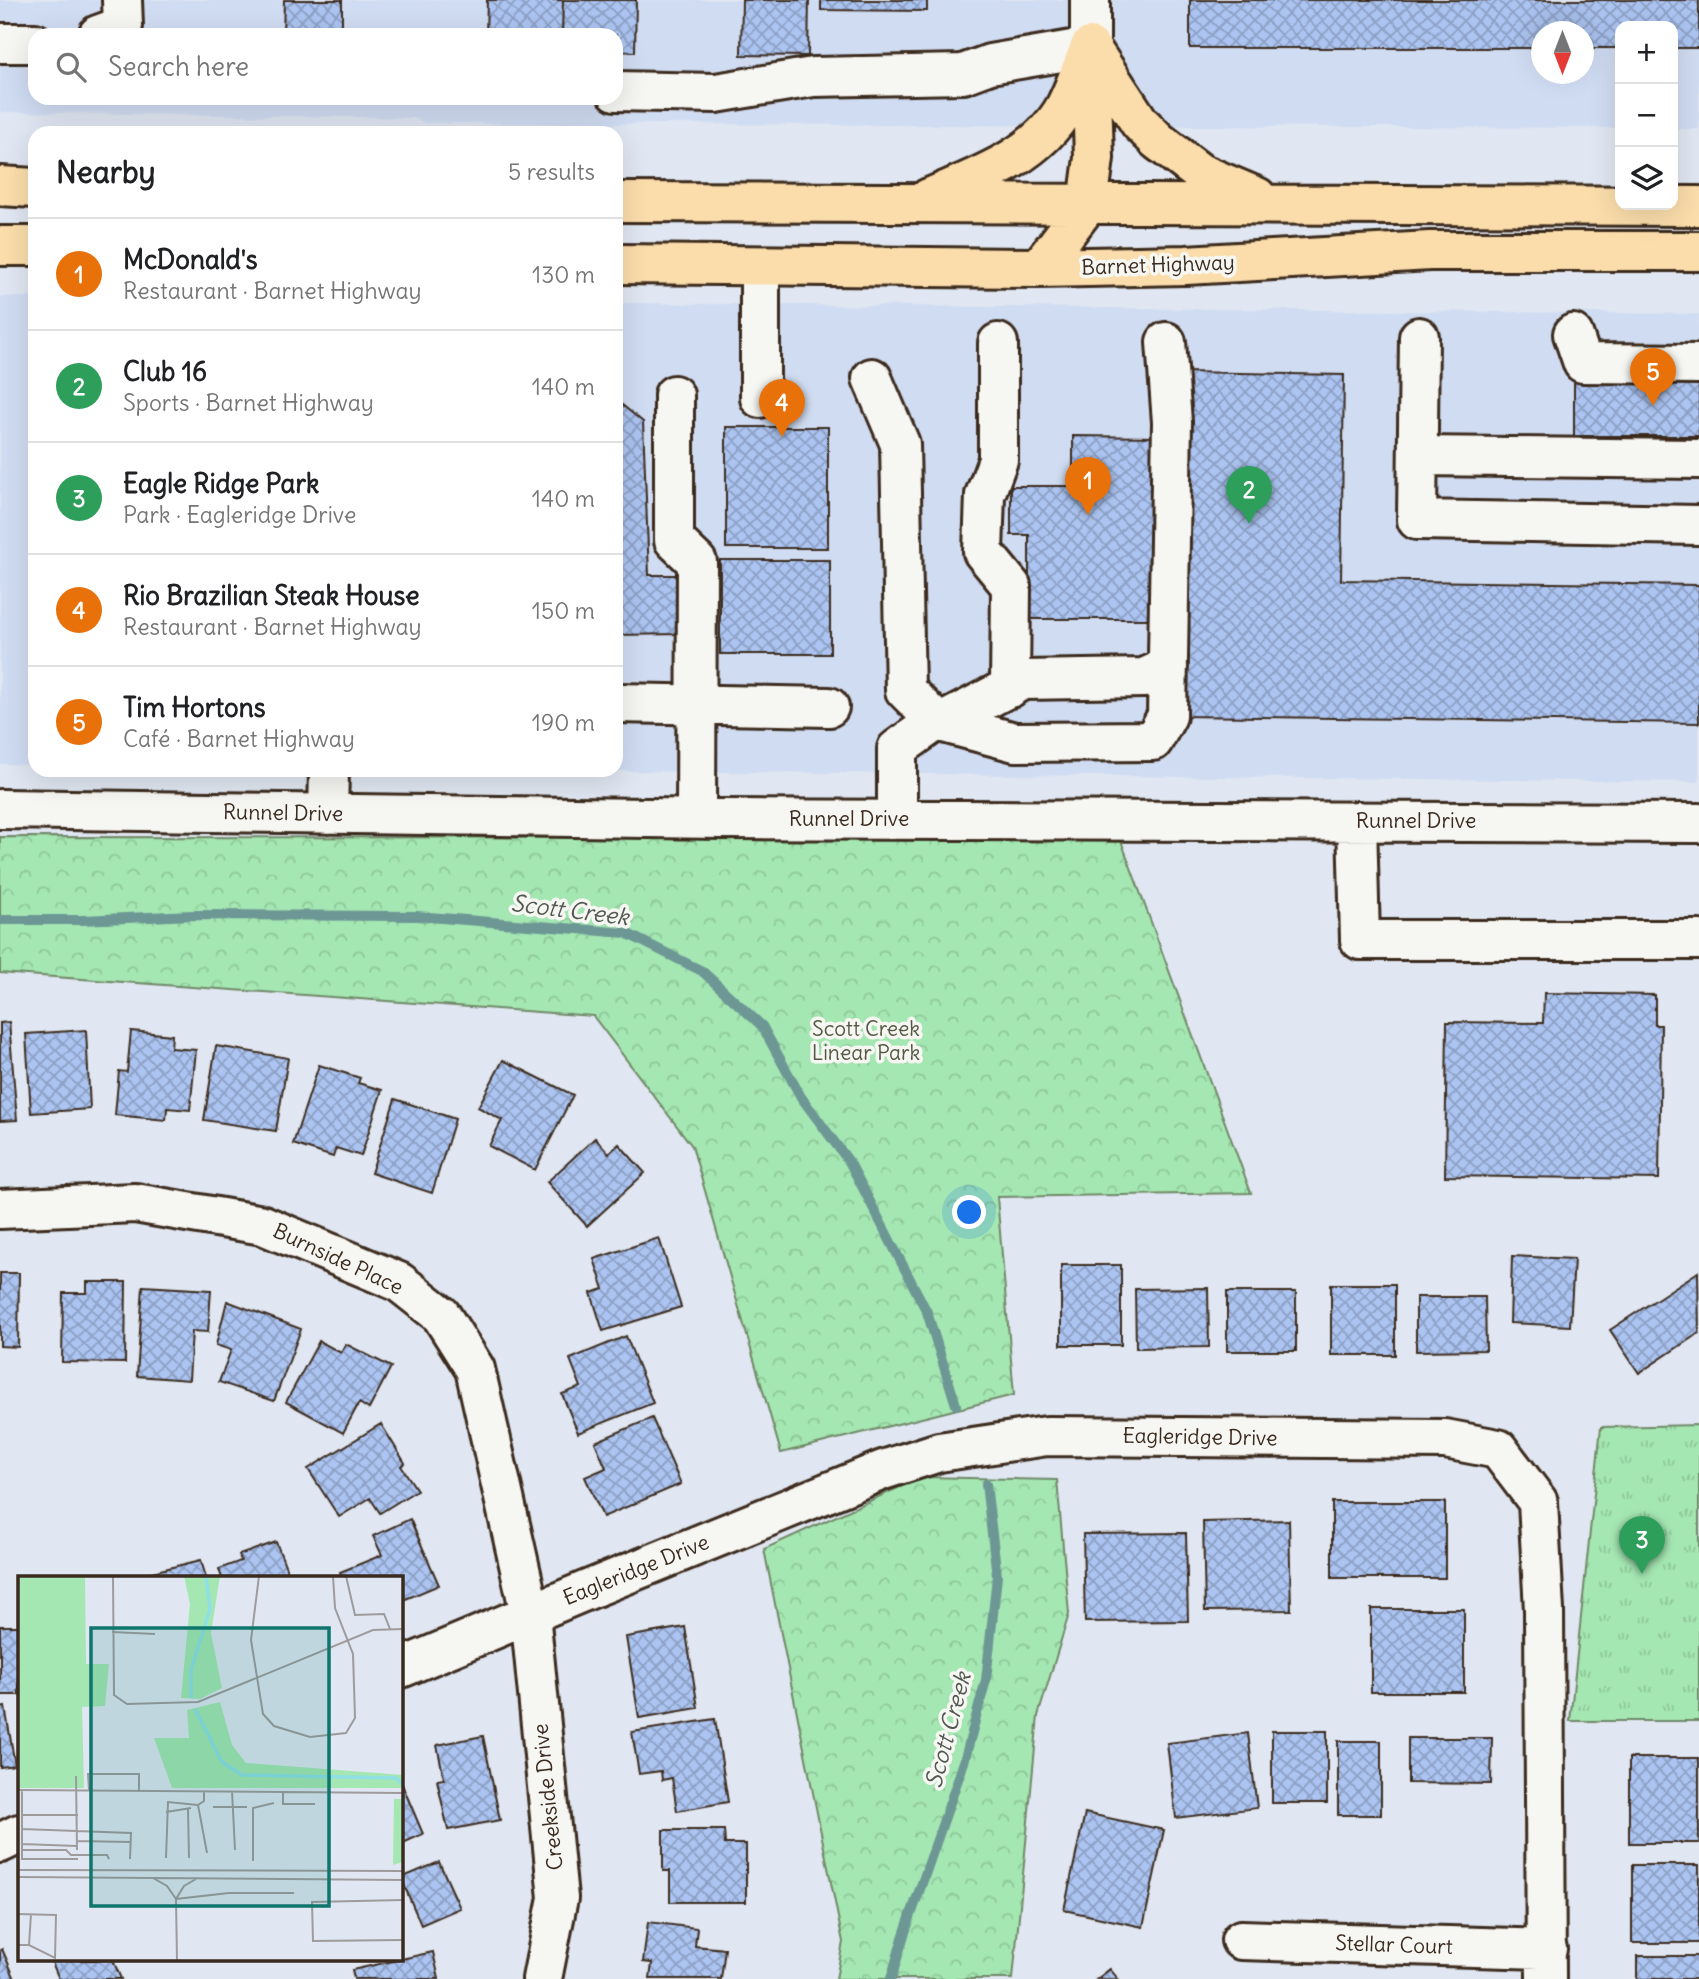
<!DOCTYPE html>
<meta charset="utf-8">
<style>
:root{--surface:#fff;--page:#f2f2f2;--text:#202124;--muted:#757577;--line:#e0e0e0;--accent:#3b2a1e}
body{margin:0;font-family:Delius,sans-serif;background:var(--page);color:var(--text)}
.controls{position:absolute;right:21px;top:21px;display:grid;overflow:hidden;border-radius:14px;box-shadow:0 7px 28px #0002}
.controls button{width:63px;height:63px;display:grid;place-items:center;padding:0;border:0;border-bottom:2px solid var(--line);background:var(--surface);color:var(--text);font:35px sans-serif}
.compass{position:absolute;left:1531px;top:21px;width:63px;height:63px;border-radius:50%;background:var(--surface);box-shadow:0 7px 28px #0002;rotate:180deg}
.you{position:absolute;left:970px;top:1213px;width:24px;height:24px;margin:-18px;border:5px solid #fff;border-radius:50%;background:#1a73e8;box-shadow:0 0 0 10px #1a73e833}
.badge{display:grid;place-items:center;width:46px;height:46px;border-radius:50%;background:var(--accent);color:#fff;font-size:23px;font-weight:700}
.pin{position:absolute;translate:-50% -58px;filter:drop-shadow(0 2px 4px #0008)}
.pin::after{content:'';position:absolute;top:37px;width:24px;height:21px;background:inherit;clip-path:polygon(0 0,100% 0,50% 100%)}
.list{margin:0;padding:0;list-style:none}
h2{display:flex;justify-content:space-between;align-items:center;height:91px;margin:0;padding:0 28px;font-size:30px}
h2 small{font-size:23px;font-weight:400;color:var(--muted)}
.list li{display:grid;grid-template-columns:46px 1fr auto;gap:21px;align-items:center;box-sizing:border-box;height:112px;padding:0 28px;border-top:2px solid var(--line)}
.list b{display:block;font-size:26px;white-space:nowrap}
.list p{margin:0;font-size:23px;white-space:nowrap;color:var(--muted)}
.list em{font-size:23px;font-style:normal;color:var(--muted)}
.icon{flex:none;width:38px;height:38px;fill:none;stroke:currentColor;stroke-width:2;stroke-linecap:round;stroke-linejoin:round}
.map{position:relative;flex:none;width:1699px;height:1979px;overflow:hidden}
.search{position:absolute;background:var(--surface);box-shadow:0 7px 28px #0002;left:28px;top:28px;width:595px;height:77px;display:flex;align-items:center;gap:18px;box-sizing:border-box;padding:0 24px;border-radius:21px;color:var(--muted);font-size:26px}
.panel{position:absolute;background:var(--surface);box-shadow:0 7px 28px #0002;left:28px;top:126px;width:595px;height:651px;border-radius:21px}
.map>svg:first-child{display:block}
</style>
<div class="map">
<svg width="1699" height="1979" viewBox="0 0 1699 1979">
<defs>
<pattern id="forest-crowns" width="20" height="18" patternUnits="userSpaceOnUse" patternTransform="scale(1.75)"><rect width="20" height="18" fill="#a4e7b2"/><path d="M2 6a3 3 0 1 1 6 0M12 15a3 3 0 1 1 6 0" fill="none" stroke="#8ec699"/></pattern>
<pattern id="park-tufts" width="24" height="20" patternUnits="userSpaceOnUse" patternTransform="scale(1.75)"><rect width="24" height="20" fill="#a4e7b2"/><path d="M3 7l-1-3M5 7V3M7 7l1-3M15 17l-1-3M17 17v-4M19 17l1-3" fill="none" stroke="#8ec699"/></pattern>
<pattern id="building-cross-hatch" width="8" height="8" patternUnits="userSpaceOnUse" patternTransform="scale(1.75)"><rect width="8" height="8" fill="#abc4f1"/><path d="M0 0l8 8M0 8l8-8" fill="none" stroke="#8c9fc3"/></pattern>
</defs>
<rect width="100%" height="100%" fill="#e0e7f2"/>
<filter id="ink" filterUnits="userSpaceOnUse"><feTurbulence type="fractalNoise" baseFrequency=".0143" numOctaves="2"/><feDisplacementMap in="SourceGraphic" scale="14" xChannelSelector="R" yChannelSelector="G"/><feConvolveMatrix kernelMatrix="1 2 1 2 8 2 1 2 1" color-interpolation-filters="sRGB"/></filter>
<g filter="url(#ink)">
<path fill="#d0dcf2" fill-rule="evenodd" d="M 0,0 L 1699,0 L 1699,129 L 1673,129 L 1673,26 L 1620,26 L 1620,128 L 425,123 L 413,118 L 0,112 ZM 1542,32 L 1584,32 L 1584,74 L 1542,74 ZM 35,35 L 616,35 L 616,98 L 35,98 Z
M 0,297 L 35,297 L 35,765 L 0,764 Z
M 616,303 L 1699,314 L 1699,782 L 525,770 L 616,770 Z"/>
<path fill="url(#forest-crowns)" stroke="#708868" stroke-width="2" d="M 0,837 L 1120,838 L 1251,1193 L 997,1197 L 1014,1395 L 781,1453 L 692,1146 L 593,1016 L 0,973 Z
M 922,1477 L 1057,1480 L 1069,1614 L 1038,1716 L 1013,1979 L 836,1979 L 843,1942 L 764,1549 Z"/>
<path fill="url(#park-tufts)" stroke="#708868" stroke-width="2" d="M 1699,1425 L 1699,1721 L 1570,1721 L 1601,1427 Z"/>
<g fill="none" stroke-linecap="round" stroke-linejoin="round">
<path stroke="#6d9795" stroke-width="10" d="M 0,920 L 82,920 L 192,915 L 417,916 L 626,933 L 702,971 L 762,1026 L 801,1097 L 850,1163 L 927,1312 L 956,1405
M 891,1979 L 903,1938 L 964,1762 L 986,1680 L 997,1576 L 986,1484"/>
</g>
<path fill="url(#building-cross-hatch)" stroke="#3b2a1e" stroke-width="2" d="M 284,0 L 342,0 L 342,35 L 283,35 Z
M 487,0 L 563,0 L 562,35 L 486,35 Z
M 563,0 L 636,0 L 635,52 L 616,51 L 616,35 L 562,35 Z
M 742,0 L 809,0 L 808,56 L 741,55 Z
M 821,0 L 927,0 L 927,11 L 821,10 Z
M 1190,0 L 1699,0 L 1699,48 L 1673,48 L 1673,26 L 1620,26 L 1620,48 L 1584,48 L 1584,32 L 1542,32 L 1542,48 L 1190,48 Z
M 1184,372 L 1344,375 L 1341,580 L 1699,585 L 1699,723 L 1179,716 Z
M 1574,372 L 1699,372 L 1699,436 L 1574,436 Z
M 616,400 L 643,422 L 649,575 L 679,575 L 682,634 L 616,635 Z
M 726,427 L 828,427 L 828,548 L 726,548 Z
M 1073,436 L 1160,437 L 1165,619 L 1029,619 L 1029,535 L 1011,535 L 1011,486 L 1073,486 Z
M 720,560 L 830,560 L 830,654 L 720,654 Z
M 1544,993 L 1655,995 L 1655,1025 L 1661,1025 L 1659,1179 L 1445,1176 L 1447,1022 L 1543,1023 Z
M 9,1022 L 17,1120 L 0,1121 L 0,1023 Z
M 86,1030 L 90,1109 L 31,1113 L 26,1034 Z
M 131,1031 L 172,1035 L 171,1048 L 196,1050 L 190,1110 L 167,1108 L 166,1120 L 115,1115 L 119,1071 L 127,1072 Z
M 216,1046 L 288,1058 L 276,1131 L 204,1120 Z
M 503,1060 L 573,1095 L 535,1170 L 489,1146 L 502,1120 L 478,1107 Z
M 319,1065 L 360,1078 L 358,1083 L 382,1090 L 361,1156 L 336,1148 L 333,1157 L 293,1144 Z
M 395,1099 L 455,1119 L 432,1193 L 371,1173 Z
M 595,1138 L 609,1153 L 619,1144 L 645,1173 L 587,1226 L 547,1182 Z
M 659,1238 L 681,1307 L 603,1331 L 591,1293 L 604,1289 L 594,1259 Z
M 1512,1256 L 1574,1259 L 1570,1326 L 1510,1323 Z
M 1061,1265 L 1121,1265 L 1121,1345 L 1061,1345 Z
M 1698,1272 L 1699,1333 L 1639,1373 L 1610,1330 Z
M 0,1273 L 19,1273 L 18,1347 L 0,1346 Z
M 87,1282 L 126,1282 L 125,1363 L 62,1362 L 63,1293 L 87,1293 Z
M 1331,1284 L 1395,1284 L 1395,1355 L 1331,1355 Z
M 143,1286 L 211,1290 L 208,1332 L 192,1331 L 189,1380 L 137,1376 Z
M 1208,1288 L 1209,1347 L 1136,1348 L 1135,1289 Z
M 1227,1292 L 1296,1292 L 1296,1351 L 1227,1351 Z
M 1416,1297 L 1485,1297 L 1486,1350 L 1416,1351 Z
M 227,1301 L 301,1329 L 274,1401 L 219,1382 L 231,1350 L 216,1345 Z
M 626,1336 L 653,1403 L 578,1433 L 562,1394 L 581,1387 L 570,1359 Z
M 319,1341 L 341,1353 L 346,1344 L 391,1367 L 369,1409 L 359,1403 L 343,1433 L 286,1402 Z
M 652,1418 L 681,1484 L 603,1517 L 585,1477 L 606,1468 L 595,1442 Z
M 381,1424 L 405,1463 L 401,1466 L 417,1490 L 380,1513 L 370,1498 L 339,1517 L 308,1469 Z
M 1332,1502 L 1445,1502 L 1445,1578 L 1332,1578 Z
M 410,1519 L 439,1585 L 401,1601 L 401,1578 L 343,1578 L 340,1572 L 382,1555 L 373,1536 Z
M 1289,1520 L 1291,1610 L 1205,1611 L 1203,1522 Z
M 1186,1533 L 1188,1621 L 1085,1622 L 1083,1534 Z
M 276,1542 L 290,1578 L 297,1575 L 298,1578 L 222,1578 L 219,1569 L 241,1561 L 239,1555 Z
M 201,1560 L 206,1578 L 149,1578 L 148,1573 Z
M 1371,1609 L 1464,1609 L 1464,1692 L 1371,1692 Z
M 0,1626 L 19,1626 L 19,1695 L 0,1695 Z
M 685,1627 L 698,1708 L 639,1718 L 626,1637 Z
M 5,1707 L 15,1765 L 0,1767 L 0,1708 Z
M 715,1719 L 728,1802 L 677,1811 L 672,1778 L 662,1780 L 661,1771 L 639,1774 L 632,1732 Z
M 1272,1731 L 1327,1731 L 1327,1803 L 1272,1803 Z
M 1248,1733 L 1257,1808 L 1176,1818 L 1167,1743 Z
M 483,1736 L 500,1820 L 448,1830 L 437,1780 L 444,1779 L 437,1745 Z
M 1408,1738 L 1492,1738 L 1491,1784 L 1408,1783 Z
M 1338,1741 L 1381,1741 L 1381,1815 L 1338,1815 Z
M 1629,1758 L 1699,1758 L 1699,1843 L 1629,1843 Z
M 401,1782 L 423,1834 L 401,1844 Z
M 1085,1813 L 1164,1830 L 1143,1927 L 1064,1910 Z
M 663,1830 L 724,1830 L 725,1844 L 746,1844 L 746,1902 L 670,1902 L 670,1871 L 663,1871 Z
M 439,1862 L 460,1908 L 421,1925 L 401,1878 Z
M 1632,1865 L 1699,1865 L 1699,1943 L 1632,1943 Z
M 648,1922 L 697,1928 L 695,1946 L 725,1949 L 721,1979 L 650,1979 L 652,1963 L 643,1962 Z
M 2,1949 L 15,1979 L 0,1979 L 0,1950 Z
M 433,1952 L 439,1979 L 354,1979 L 352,1970 Z
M 1637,1956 L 1699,1956 L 1699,1979 L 1637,1979 Z
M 51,1960 L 113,1960 L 121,1979 L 59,1979 Z
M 1110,1969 L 1118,1979 L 1097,1979 Z"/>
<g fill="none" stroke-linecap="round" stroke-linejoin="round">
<g stroke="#3b2a1e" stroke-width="44">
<path id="minor" d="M 98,35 L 123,26 L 122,0
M 0,43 L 35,43
M 616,91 L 716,93 L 813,77 L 963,74 L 990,64 L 1090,47 L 1090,0
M 1573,334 L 1583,363 L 1699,364
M 1419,337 L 1417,520 L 1699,525
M 998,343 L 998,460 L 985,495 L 983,552 L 1011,586 L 1010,688
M 872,378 L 900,444 L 905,690 L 936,721 L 897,749 L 897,819
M 674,395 L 674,540 L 697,562 L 696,818
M 760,398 L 760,267
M 1418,456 L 1699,459
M 616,703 L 829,707
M 936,721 L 1015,742 L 1153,741 L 1167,716 L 1172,422 L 1166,342
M 941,723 L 1023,680 L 1144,678 L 1168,667
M 0,809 L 721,819 L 1699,823
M 328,814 L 329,770
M 1357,821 L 1360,940 L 1699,940
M 0,1209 L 135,1203 L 263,1225 L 399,1282 L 441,1315 L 475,1369 L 530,1613 L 558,1898 L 542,1979
M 401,1668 L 585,1591 L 883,1470 L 939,1452 L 1047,1436 L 1445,1439 L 1498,1449 L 1538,1502 L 1544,1610 L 1546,1979
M 0,1843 L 19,1834
M 1241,1940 L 1547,1949"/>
</g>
<g stroke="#3b2a1e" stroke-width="44">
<path id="major" d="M 1090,47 L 1140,123 L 1158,141 L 1200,173 L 1257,197
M 0,186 L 35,188
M 929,198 C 978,177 1038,156 1065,107 C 1075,88 1082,66 1090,47
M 616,202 L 1699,206
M 0,246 L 35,246
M 616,264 L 1039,268 L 1186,265 L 1430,251 L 1699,251
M 1039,268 L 1088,204 L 1094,158 L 1091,60"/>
</g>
<use href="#minor" stroke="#f6f6f2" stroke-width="38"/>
<use href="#major" stroke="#fbddab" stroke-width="38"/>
</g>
</g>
<g text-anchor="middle" stroke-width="7" stroke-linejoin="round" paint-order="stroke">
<g font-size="21" fill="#3b2a1e" stroke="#f6f6f2">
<text transform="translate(1158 265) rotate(-2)" y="7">Barnet Highway</text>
<text transform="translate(283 813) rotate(1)" y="7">Runnel Drive</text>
<text x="849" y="826">Runnel Drive</text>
<text x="1416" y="828">Runnel Drive</text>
<text transform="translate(338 1259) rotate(25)" y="7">Burnside Place</text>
<text transform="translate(1200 1437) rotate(1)" y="7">Eagleridge Drive</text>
<text transform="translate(636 1570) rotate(-22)" y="7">Eagleridge Drive</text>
<text transform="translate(548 1797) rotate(-96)" y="7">Creekside Drive</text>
<text transform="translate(1394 1945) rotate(2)" y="7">Stellar Court</text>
</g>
<g font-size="21" fill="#555943" stroke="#f6f6f2">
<text x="866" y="1036">Scott Creek<tspan x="866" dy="24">Linear Park</tspan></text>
</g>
<g font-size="23" font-style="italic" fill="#505850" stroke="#f6f6f2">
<text transform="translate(570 910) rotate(7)" y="8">Scott Creek</text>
<text transform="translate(948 1730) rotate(-75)" y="8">Scott Creek</text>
</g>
</g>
<g transform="translate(18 1576)">
<rect width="385" height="385" fill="#e0e7f2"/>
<path d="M 166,0 L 202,0 L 193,57 L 204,112 L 182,123 L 163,122 L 172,28 ZM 202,126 L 214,169 L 228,187 L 385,199 L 385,212 L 154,212 L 136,162 L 171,162 L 169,134 ZM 376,223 L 385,223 L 385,286 L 375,289 Z" fill="#a4e7b2"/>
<path d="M 0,0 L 67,0 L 68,88 L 91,88 L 87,130 L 64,131 L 66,212 L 0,212 Z" fill="#a4e7b2"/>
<path d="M 0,0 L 51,0 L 49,49 L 0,40 ZM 0,93 L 49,94 L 48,135 L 0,134 ZM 0,137 L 49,138 L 48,178 L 0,178 Z" fill="#a4e7b2"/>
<path fill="none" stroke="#8ee0e4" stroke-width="3.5" d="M 173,122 L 173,94 L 192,33 L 188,0M 177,133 L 204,186 L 224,199 L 378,202 L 385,209"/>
<path fill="none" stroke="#9e9b9d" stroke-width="2" d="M 95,0 L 96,119 L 109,128 L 180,126 L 355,54 L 385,53M 241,0 L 233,64 L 245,138 L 256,150 L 292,161 L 328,157 L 337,142 L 335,78 L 317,32 L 315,0M 328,0 L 337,39 L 366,38 L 372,53M 94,56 L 137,58M 58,200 L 59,274M 0,214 L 385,217M 4,214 L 4,283 L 60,283M 71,214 L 70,198 L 121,198 L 121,215M 186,215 L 186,225 L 180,229 L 189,277M 214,215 L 217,274M 265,216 L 265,228 L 297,228M 195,231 L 229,231M 170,233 L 171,282M 148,236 L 173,232M 4,239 L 60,239M 4,253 L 113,257 L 112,283M 59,265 L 112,266M 4,268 L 59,270M 4,274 L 48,274 L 53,279 L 89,279 L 91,283M 148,282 L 150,226 L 180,229M 235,285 L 235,232 L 256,227M 0,294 L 385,295M 0,301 L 385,304M 135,302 L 149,310 L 158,323M 158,323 L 166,310 L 178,303M 385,324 L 294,326 L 295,365 L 385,364M 0,338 L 38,339 L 37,382 L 11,369 L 0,369M 11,369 L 13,338M 159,385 L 158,323 L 211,317 L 276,317"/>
<path fill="#0f766e" fill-opacity="0.15" stroke="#0f766e" stroke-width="3.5" d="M 73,52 L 311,52 L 311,330 L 73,330 Z"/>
<rect width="385" height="385" fill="none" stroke="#3b2a1e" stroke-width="3.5"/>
</g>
</svg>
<div class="controls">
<button>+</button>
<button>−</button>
<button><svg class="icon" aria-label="layers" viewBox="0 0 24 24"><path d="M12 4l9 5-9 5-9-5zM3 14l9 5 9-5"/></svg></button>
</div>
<svg class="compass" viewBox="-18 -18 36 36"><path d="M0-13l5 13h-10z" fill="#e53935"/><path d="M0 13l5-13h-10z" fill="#757577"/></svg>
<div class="you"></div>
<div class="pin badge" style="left:1088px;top:515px;background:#e8710a">1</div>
<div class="pin badge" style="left:1249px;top:524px;background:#2e9e5b">2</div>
<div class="pin badge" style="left:1642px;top:1574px;background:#2e9e5b">3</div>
<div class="pin badge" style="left:782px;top:437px;background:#e8710a">4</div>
<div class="pin badge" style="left:1653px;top:406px;background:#e8710a">5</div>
<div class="search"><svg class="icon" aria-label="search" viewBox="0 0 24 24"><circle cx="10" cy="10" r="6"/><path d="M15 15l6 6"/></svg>Search here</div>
<section class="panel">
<h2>Nearby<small>5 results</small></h2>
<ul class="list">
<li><span class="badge" style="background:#e8710a">1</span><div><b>McDonald's</b><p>Restaurant · Barnet Highway</p></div><em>130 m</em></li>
<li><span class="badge" style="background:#2e9e5b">2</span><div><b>Club 16</b><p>Sports · Barnet Highway</p></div><em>140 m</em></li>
<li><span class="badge" style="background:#2e9e5b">3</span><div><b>Eagle Ridge Park</b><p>Park · Eagleridge Drive</p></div><em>140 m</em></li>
<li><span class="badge" style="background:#e8710a">4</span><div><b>Rio Brazilian Steak House</b><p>Restaurant · Barnet Highway</p></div><em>150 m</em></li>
<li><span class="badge" style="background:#e8710a">5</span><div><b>Tim Hortons</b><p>Café · Barnet Highway</p></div><em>190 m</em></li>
</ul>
</section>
</div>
